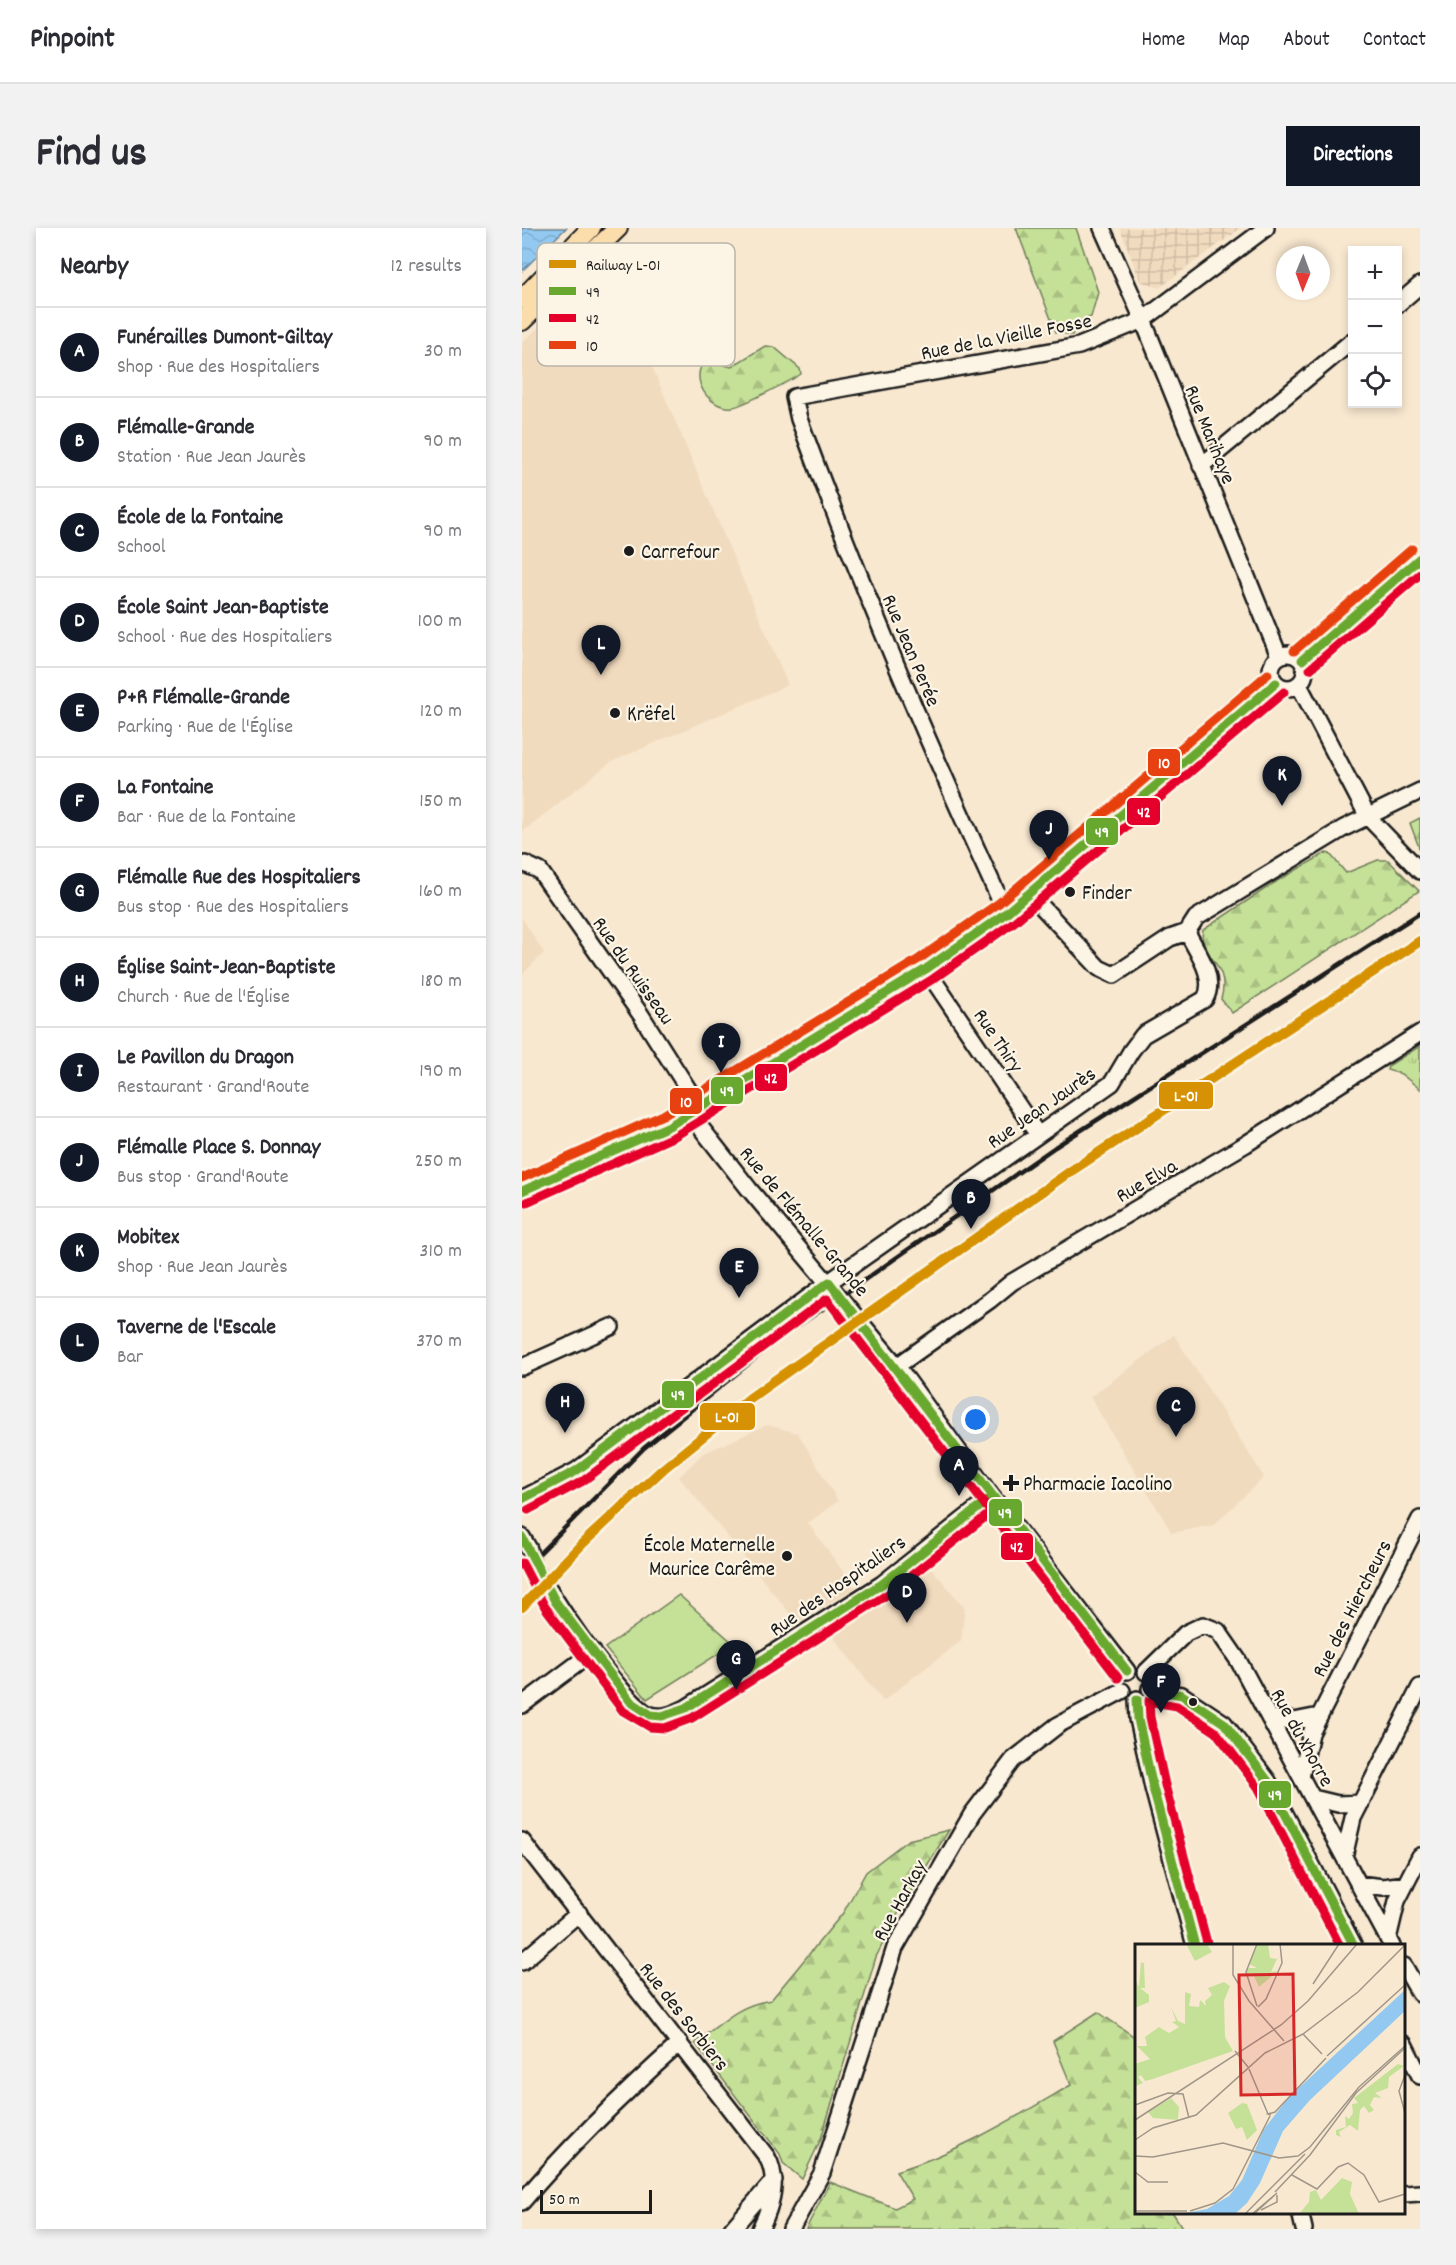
<!DOCTYPE html>
<meta charset="utf-8">
<style>
:root{--surface:#fff;--page:#f2f2f3;--text:#2b2b33;--muted:#7c7c81;--line:#e1e1e2;--accent:#111827}
body{margin:0;font-family:Dekko,sans-serif;background:var(--page);color:var(--text)}
.controls{position:absolute;right:18px;top:18px;display:grid;overflow:hidden;border-radius:0px;box-shadow:0 3px 9px #0003}
.controls button{width:54px;height:54px;display:grid;place-items:center;padding:0;border:0;border-bottom:2px solid var(--line);background:var(--surface);color:var(--text);font:30px sans-serif}
.compass{position:absolute;left:754px;top:18px;width:54px;height:54px;border-radius:50%;background:var(--surface);box-shadow:0 3px 9px #0003;rotate:181deg}
.scale{position:absolute;left:18px;bottom:15px;width:112px;box-sizing:border-box;padding-left:6px;border:3px solid #1c1c1c;border-top:0;font-size:16px;line-height:21px;white-space:nowrap;color:#1c1c1c;-webkit-text-stroke:4px #fcf5e5;paint-order:stroke}
.you{position:absolute;left:454px;top:1192px;width:21px;height:21px;margin:-15px;border:4px solid #fff;border-radius:50%;background:#1a73e8;box-shadow:0 0 0 9px #1a73e833}
.badge{display:grid;place-items:center;width:39px;height:39px;border-radius:50%;background:var(--accent);color:#fff;font-size:20px;font-weight:700}
.pin{position:absolute;translate:-50% -50px;filter:drop-shadow(0 2px 3px #0008)}
.pin::after{content:'';position:absolute;top:32px;width:21px;height:18px;background:inherit;clip-path:polygon(0 0,100% 0,50% 100%)}
.list{margin:0;padding:0;list-style:none}
h2{display:flex;justify-content:space-between;align-items:center;height:78px;margin:0;padding:0 24px;font-size:26px}
h2 small{font-size:20px;font-weight:400;color:var(--muted)}
.list li{display:grid;grid-template-columns:39px 1fr auto;gap:18px;align-items:center;box-sizing:border-box;height:90px;padding:0 24px;border-top:2px solid var(--line)}
.list b{display:block;font-size:22px;white-space:nowrap}
.list p{margin:0;font-size:20px;white-space:nowrap;color:var(--muted)}
.list em{font-size:20px;font-style:normal;color:var(--muted)}
.icon{flex:none;width:33px;height:33px;fill:none;stroke:currentColor;stroke-width:2;stroke-linecap:round;stroke-linejoin:round}
.map{position:relative;flex:none;width:898px;height:2001px;overflow:hidden;border-radius:0px}
header{display:flex;align-items:center;gap:36px;box-sizing:border-box;height:84px;padding:0 30px;background:var(--surface);border-bottom:2px solid var(--line)}
header strong{font-size:28px}
nav{display:flex;gap:33px;margin-inline-start:auto;font-size:21px}
.intro{display:flex;align-items:center;justify-content:space-between;box-sizing:border-box;height:144px;padding:0 36px}
h1{margin:0;font-size:42px}
.button{padding:15px 27px;border-radius:0px;background:var(--accent);color:#fff;font-size:21px;font-weight:700}
main{display:flex;gap:36px;padding:0 36px}
aside{flex:1;background:var(--surface);border-radius:0px;box-shadow:0 3px 9px #0003}
.map>svg:first-child{display:block}
</style>
<header>
<strong>Pinpoint</strong>
<nav><a>Home</a><a>Map</a><a>About</a><a>Contact</a></nav>
</header>
<div class="intro"><h1>Find us</h1><a class="button">Directions</a></div>
<main>
<aside>
<h2>Nearby<small>12 results</small></h2>
<ul class="list">
<li><span class="badge">A</span><div><b>Funérailles Dumont-Giltay</b><p>Shop · Rue des Hospitaliers</p></div><em>30 m</em></li>
<li><span class="badge">B</span><div><b>Flémalle-Grande</b><p>Station · Rue Jean Jaurès</p></div><em>90 m</em></li>
<li><span class="badge">C</span><div><b>École de la Fontaine</b><p>School</p></div><em>90 m</em></li>
<li><span class="badge">D</span><div><b>École Saint Jean-Baptiste</b><p>School · Rue des Hospitaliers</p></div><em>100 m</em></li>
<li><span class="badge">E</span><div><b>P+R Flémalle-Grande</b><p>Parking · Rue de l'Église</p></div><em>120 m</em></li>
<li><span class="badge">F</span><div><b>La Fontaine</b><p>Bar · Rue de la Fontaine</p></div><em>150 m</em></li>
<li><span class="badge">G</span><div><b>Flémalle Rue des Hospitaliers</b><p>Bus stop · Rue des Hospitaliers</p></div><em>160 m</em></li>
<li><span class="badge">H</span><div><b>Église Saint-Jean-Baptiste</b><p>Church · Rue de l'Église</p></div><em>180 m</em></li>
<li><span class="badge">I</span><div><b>Le Pavillon du Dragon</b><p>Restaurant · Grand'Route</p></div><em>190 m</em></li>
<li><span class="badge">J</span><div><b>Flémalle Place S. Donnay</b><p>Bus stop · Grand'Route</p></div><em>250 m</em></li>
<li><span class="badge">K</span><div><b>Mobitex</b><p>Shop · Rue Jean Jaurès</p></div><em>310 m</em></li>
<li><span class="badge">L</span><div><b>Taverne de l'Escale</b><p>Bar</p></div><em>370 m</em></li>
</ul>
</aside>
<div class="map">
<svg width="898" height="2001" viewBox="0 0 898 2001">
<defs>
<pattern id="industrial-grid" width="8" height="8" patternUnits="userSpaceOnUse" patternTransform="scale(1.5)"><rect width="8" height="8" fill="#f1dbbe"/><path d="M0 4h8M4 0v8" fill="none" stroke="#cebba3"/></pattern>
<pattern id="grass-tufts" width="24" height="20" patternUnits="userSpaceOnUse" patternTransform="scale(1.5)"><rect width="24" height="20" fill="#c5e198"/><path d="M3 7l-1-3M5 7V3M7 7l1-3M15 17l-1-3M17 17v-4M19 17l1-3" fill="none" stroke="#a9c082"/></pattern>
<pattern id="forest-firs" width="22" height="20" patternUnits="userSpaceOnUse" patternTransform="scale(1.5)"><rect width="22" height="20" fill="#c5e198"/><path d="M5 1l3.5 6h-7zM16 11l3.5 6h-7z" fill="#a9c082"/></pattern>
<pattern id="water-waves" width="16" height="10" patternUnits="userSpaceOnUse" patternTransform="scale(1.5)"><rect width="16" height="10" fill="#93c9f1"/><path d="M0 5q4-4 8 0t8 0" fill="none" stroke="#7eacce"/></pattern>
</defs>
<rect width="100%" height="100%" fill="#f8e8d0"/>
<filter id="ink" filterUnits="userSpaceOnUse"><feTurbulence type="fractalNoise" baseFrequency=".0167" numOctaves="2"/><feDisplacementMap in="SourceGraphic" scale="12" xChannelSelector="R" yChannelSelector="G"/><feConvolveMatrix kernelMatrix="1 2 1 2 8 2 1 2 1" color-interpolation-filters="sRGB"/></filter>
<g filter="url(#ink)">
<path fill="#f1dbbe" d="M 101,18 L 125,127 L 266,457 L 89,534 L 0,604 L 0,115 Z
M 0,690 L 22,725 L 0,747 Z
M 652,1107 L 742,1249 L 692,1297 L 650,1305 L 568,1169 Z
M 245,1197 L 276,1205 L 316,1273 L 286,1295 L 333,1360 L 275,1394 L 157,1249 L 180,1226 Z
M 405,1335 L 443,1380 L 439,1413 L 361,1473 L 311,1409 Z"/>
<path fill="url(#industrial-grid)" d="M 598,0 L 719,0 L 637,60 L 618,53 Z"/>
<path fill="url(#grass-tufts)" stroke="#707e5a" stroke-width="1.5" d="M 898,818 L 898,861 L 879,846 L 865,842 L 866,838 Z"/>
<path fill="url(#forest-firs)" stroke="#707e5a" stroke-width="1.5" d="M 494,0 L 554,0 L 576,64 L 569,89 L 558,93 L 550,107 L 534,104 Z
M 243,118 L 252,119 L 278,141 L 279,146 C 270,152 220,178 211,179 C 188,182 165,151 184,131 L 209,139 Z
M 898,590 L 898,622 L 888,595 Z
M 804,625 L 808,626 L 824,645 L 856,632 L 866,632 L 897,663 L 710,785 L 699,771 C 710,734 675,729 681,702 L 755,653 Z
M 427,1602 L 381,1676 L 354,1729 L 299,1911 L 280,1951 L 261,1935 L 258,1926 L 173,1815 C 201,1795 213,1778 249,1772 L 321,1685 L 344,1644 L 386,1612 Z
M 576,1784 L 614,1810 L 614,1984 L 651,1985 L 661,2001 L 284,2001 L 308,1954 L 373,1980 L 391,1971 L 374,1943 C 436,1925 494,1889 549,1857 L 531,1813 Z"/>
<path fill="#c5e198" stroke="#707e5a" stroke-width="1.5" d="M 157,1367 L 212,1416 L 125,1471 L 83,1420 Z"/>
<path fill="url(#water-waves)" stroke="#63849c" stroke-width="1.5" d="M 0,0 L 44,0 L 0,43 Z"/>
<g fill="none" stroke-linecap="round" stroke-linejoin="round">
<path stroke="#d7c9b5" stroke-width="15" stroke-dasharray="15 8" stroke-linecap="butt" d="M 7,1321 L 27,1361"/>
<g stroke="#1c1c1c" stroke-width="20">
<path id="minor" d="M 580,0 L 621,92 L 757,428
M 876,76 L 898,57
M 679,238 L 830,113
M749 443a17 17 0 1 1 34 0a17 17 0 1 1-34 0Z
M 780,432 L 898,330
M 777,457 L 846,589 L 898,643
M 3,636 L 18,643 L 119,787 L 178,880
M 508,666 L 577,740 L 592,747 L 648,710 L 665,704
M 484,685 C 409,523 339,359 277,191 L 272,169 L 557,118 L 621,92 L 744,0
M 404,741 L 516,907
M 168,886 L 227,961 L 375,1138 L 470,1269 L 605,1443
M 0,963 L 147,898 L 404,741 L 484,685 L 754,455
M 375,1138 L 468,1072 L 490,1054 L 724,916 L 898,805
M 0,1139 L 89,1099
M 0,1271 L 54,1243 L 307,1054 L 590,855 L 609,823 L 621,807 L 683,771 C 695,750 675,724 665,704 L 674,690 L 822,600 L 898,563
M 0,1309 L 7,1321
M 27,1361 C 40,1385 106,1480 129,1487 C 141,1491 153,1485 164,1480 L 360,1356 L 470,1269
M 624,1444 L 664,1405 L 681,1397 L 696,1403 L 716,1432 L 870,1718
M 628,1461 L 660,1467 L 702,1495 L 746,1553 L 832,1718
M 615,1471 L 616,1491 L 631,1560 L 673,1718
M 0,1477 L 71,1424
M 747,1490 L 772,1493 L 797,1488
M 779,1549 L 789,1505 L 898,1291
M 791,1570 L 816,1576 L 839,1575
M 0,1613 L 245,1929 C 258,1952 249,1979 238,2001
M 822,1629 L 831,1590 L 898,1459
M 836,1656 L 861,1659 L 884,1656
M 866,1711 L 875,1673 L 898,1628
M 0,1734 L 57,1685
M 882,1738 L 898,1766
M 882,1816 L 898,1848
M 882,1966 L 898,1965
M 0,1974 C 49,1916 102,1865 158,1815
M 778,1984 L 782,2001
M 210,2001 L 252,1952
M 269,2001 L 300,1945 L 373,1720 L 450,1586 L 491,1532 L 536,1497 L 600,1463"/>
</g>
<g stroke="#1c1c1c" stroke-width="22">
<path id="major" d="M 0,71 L 69,0
M 0,93 L 96,0"/>
</g>
<use href="#minor" stroke="#fcf5e5" stroke-width="15"/>
<use href="#major" stroke="#fbddab" stroke-width="18"/>
<path stroke="#1c1c1c" stroke-width="4.5" d="M 0,1343 L 122,1220 L 255,1113 L 533,919 L 898,685"/>
<g stroke="#fcf5e5" stroke-width="14">
<path id="bus-1" d="M 780,432 L 898,330
M 0,963 L 147,898 L 404,741 L 484,685 L 754,455
M 307,1054 L 605,1443
M 0,1271 L 54,1243 L 307,1054
M 0,1309 L 33,1373 L 109,1474 L 129,1487 L 140,1488 L 164,1480 L 360,1356 L 470,1269
M 628,1461 L 660,1467 L 702,1495 L 746,1553 L 832,1718
M 615,1471 L 616,1491 L 631,1560 L 673,1718"/>
</g>
<g stroke="#fcf5e5" stroke-width="14">
<path id="bus-2" d="M 788,441 L 898,346
M 5,974 L 153,908 L 411,751 L 492,694 L 762,464
M 6,1282 L 61,1253 L 305,1071 L 596,1450
M 0,1335 L 23,1379 L 101,1483 L 128,1499 L 143,1500 L 170,1490 L 366,1366 L 477,1278
M 685,1715 L 643,1557 L 628,1489 L 627,1473 L 655,1478 L 694,1504 L 736,1559 L 818,1718"/>
</g>
<g stroke="#fcf5e5" stroke-width="14">
<path id="bus-3" d="M 772,423 L 890,321
M 0,950 L 141,887 L 397,731 L 477,675 L 746,446"/>
</g>
<use href="#bus-1" stroke="#69a82f" stroke-width="9"/>
<use href="#bus-2" stroke="#e4002b" stroke-width="9"/>
<use href="#bus-3" stroke="#e74011" stroke-width="9"/>
<g stroke="#fcf5e5" stroke-width="15">
<path id="rail-1" d="M 0,1379 L 61,1315 L 141,1241 L 228,1170 L 546,945 L 898,713"/>
</g>
<use href="#rail-1" stroke="#d69104" stroke-width="10"/>
</g>
</g>
<g fill="#1c1c1c" stroke="#fcf5e5" stroke-width="2">
<circle cx="107" cy="323" r="6"/>
<circle cx="93" cy="485" r="6"/>
<circle cx="548" cy="664" r="6"/>
<path d="M486 1246h6v6h6v6h-6v6h-6v-6h-6v-6h6z"/>
<circle cx="265" cy="1328" r="6"/>
<circle cx="671" cy="1474" r="5"/>
</g>
<g text-anchor="middle" stroke-width="4.5" stroke-linejoin="round" paint-order="stroke">
<g font-size="21" fill="#1c1c1c" stroke="#fcf5e5">
<text transform="translate(484 108) rotate(-11)" y="7">Rue de la Vieille Fosse</text>
<text transform="translate(689 206) rotate(68)" y="7">Rue Marihaye</text>
<text transform="translate(390 422) rotate(67)" y="7">Rue Jean Perée</text>
<text transform="translate(112 742) rotate(55)" y="7">Rue du Ruisseau</text>
<text transform="translate(477 812) rotate(56)" y="7">Rue Thiry</text>
<text transform="translate(519 879) rotate(-35)" y="7">Rue Jean Jaurès</text>
<text transform="translate(624 952) rotate(-30)" y="7">Rue Elva</text>
<text transform="translate(283 993) rotate(50)" y="7">Rue de Flémalle-Grande</text>
<text transform="translate(315 1357) rotate(-35)" y="7">Rue des Hospitaliers</text>
<text transform="translate(829 1380) rotate(-63)" y="7">Rue des Hiercheurs</text>
<text transform="translate(781 1509) rotate(61)" y="7">Rue du Xhorre</text>
<text transform="translate(377 1672) rotate(-61)" y="7">Rue Harkay</text>
<text transform="translate(163 1788) rotate(52)" y="7">Rue des Sorbiers</text>
</g>
<g font-size="21" fill="#1c1c1c" stroke="#fcf5e5" text-anchor="start">
<text x="119" y="330">Carrefour</text>
<text x="105" y="492">Krëfel</text>
<text x="560" y="671">Finder</text>
<text x="501" y="1262">Pharmacie Iacolino</text>
<text x="253" y="1323" text-anchor="end">École Maternelle<tspan x="253" dy="24">Maurice Carême</tspan></text>
</g>
</g>
<g transform="translate(613 1716)">
<rect width="270" height="270" fill="#f8e8d0"/>
<path d="M 6,18 L 9,19 L 10,44 L 5,44 L 14,51 L 14,58 L 0,64 L 0,35 L 4,43 Z" fill="#c5e198"/>
<path d="M 123,0 L 133,0 L 135,14 L 142,15 L 136,28 L 143,27 L 124,43 L 118,30 L 112,31 L 112,24 L 122,24 L 114,20 ZM 89,38 L 95,42 L 89,57 L 90,93 L 98,107 L 18,135 L 10,137 L 6,131 L 3,133 L 8,139 L 1,142 L 0,120 L 15,115 L 2,102 L 12,102 L 10,93 L 24,83 L 34,89 L 44,83 L 37,78 L 41,77 L 36,63 L 43,77 L 50,80 L 50,48 L 56,50 L 54,62 L 64,63 L 65,56 L 71,62 L 70,57 L 77,51 L 73,44 ZM 263,120 L 269,122 L 254,133 L 253,144 L 240,149 L 247,154 L 239,153 L 235,161 L 239,166 L 234,169 L 229,162 L 225,166 L 223,187 L 215,181 L 204,188 L 206,193 L 201,191 L 201,186 L 211,183 L 210,172 L 214,175 L 218,169 L 217,160 L 223,159 L 219,154 ZM 107,159 L 112,160 L 122,186 L 112,196 L 107,183 L 101,185 L 93,169 ZM 207,234 L 217,238 L 215,250 L 224,270 L 164,270 L 174,258 L 175,248 L 181,246 L 186,256 Z" fill="#c5e198"/>
<path d="M 56,0 L 72,0 L 77,8 L 60,17 L 52,2 Z" fill="#c5e198"/>
<path d="M 36,154 L 44,163 L 43,176 L 18,174 L 13,168 Z" fill="#c5e198"/>
<path d="M 270,46 L 270,67 L 175,156 L 148,187 L 125,239 L 112,259 L 100,270 L 45,270 L 72,265 L 94,252 L 107,236 L 129,185 L 154,153 Z" fill="#93c9f1"/>
<path fill="none" stroke="#a09688" stroke-width="1.5" d="M 98,0 L 98,31 L 114,57 L 149,97M 178,40 L 204,0M 122,62 L 111,28 L 122,0M 123,63 L 131,55 L 147,19 L 145,0M 168,90 L 187,110M 100,107 L 113,123M 192,112 L 270,41M 114,125 L 133,170M 270,131 L 264,147 L 270,169M 0,161 L 33,149 L 48,150 L 54,174M 136,171 L 133,170 L 140,168 L 191,114M 0,176 L 146,81 L 173,57 L 222,0M 0,196 L 18,184 L 61,171 L 130,109 L 168,90 L 223,48 L 270,1M 0,212 L 18,213 L 88,199 L 144,214 L 163,212 L 175,203 L 224,143 L 270,102M 0,228 L 13,238 L 33,238M 157,231 L 182,245 L 203,223 L 213,219 L 229,231 L 244,258 L 270,250M 140,248 L 175,211 L 221,149 L 270,104M 126,266 L 142,258 L 142,251M 0,267 L 52,267M 55,267 L 80,259 L 98,245 L 135,172M 110,270 L 170,210M 117,270 L 142,249 L 119,270"/>
<path fill="#d62828" fill-opacity="0.15" stroke="#d62828" stroke-width="3" d="M 158,30 L 160,150 L 106,151 L 104,31 Z"/>
<rect width="270" height="270" fill="none" stroke="#1c1c1c" stroke-width="3"/>
</g>
<rect x="15" y="15" width="198" height="123" rx="9" fill="#fcf5e5" stroke="#b9b4a9" stroke-width="1.5"/>
<rect x="27" y="32" width="27" height="8" fill="#d69104"/>
<rect x="27" y="59" width="27" height="8" fill="#69a82f"/>
<rect x="27" y="86" width="27" height="8" fill="#e4002b"/>
<rect x="27" y="113" width="27" height="8" fill="#e74011"/>
<g font-size="16" fill="#1c1c1c">
<text x="64" y="42">Railway L-01</text>
<text x="64" y="69">49</text>
<text x="64" y="96">42</text>
<text x="64" y="123">10</text>
</g>
<g stroke="#fcf5e5" stroke-width="2">
<rect x="625" y="520" width="34" height="29" rx="6" fill="#e74011"/>
<rect x="604" y="569" width="35" height="29" rx="6" fill="#e4002b"/>
<rect x="563" y="589" width="34" height="29" rx="6" fill="#69a82f"/>
<rect x="232" y="835" width="34" height="29" rx="6" fill="#e4002b"/>
<rect x="188" y="848" width="34" height="29" rx="6" fill="#69a82f"/>
<rect x="636" y="853" width="56" height="29" rx="6" fill="#d69104"/>
<rect x="147" y="859" width="34" height="28" rx="6" fill="#e74011"/>
<rect x="139" y="1152" width="34" height="29" rx="6" fill="#69a82f"/>
<rect x="177" y="1174" width="57" height="29" rx="6" fill="#d69104"/>
<rect x="466" y="1270" width="35" height="29" rx="6" fill="#69a82f"/>
<rect x="478" y="1304" width="34" height="29" rx="6" fill="#e4002b"/>
<rect x="736" y="1552" width="34" height="29" rx="6" fill="#69a82f"/>
</g>
<g font-size="16" text-anchor="middle" font-weight="bold" fill="#fff">
<text x="642" y="540">10</text>
<text x="622" y="589">42</text>
<text x="580" y="609">49</text>
<text x="249" y="855">42</text>
<text x="205" y="868">49</text>
<text x="664" y="873">L-01</text>
<text x="164" y="879">10</text>
<text x="156" y="1172">49</text>
<text x="205" y="1194">L-01</text>
<text x="483" y="1290">49</text>
<text x="495" y="1324">42</text>
<text x="753" y="1572">49</text>
</g>
</svg>
<div class="controls">
<button>+</button>
<button>−</button>
<button><svg class="icon" aria-label="locate" viewBox="0 0 24 24"><circle cx="12" cy="12" r="6"/><path d="M12 2v4M12 18v4M2 12h4M18 12h4"/></svg></button>
</div>
<svg class="compass" viewBox="-18 -18 36 36"><path d="M0-13l5 13h-10z" fill="#e53935"/><path d="M0 13l5-13h-10z" fill="#7c7c81"/></svg>
<div class="scale">50 m</div>
<div class="you"></div>
<div class="pin badge" style="left:437px;top:1268px">A</div>
<div class="pin badge" style="left:449px;top:1001px">B</div>
<div class="pin badge" style="left:654px;top:1209px">C</div>
<div class="pin badge" style="left:385px;top:1395px">D</div>
<div class="pin badge" style="left:217px;top:1070px">E</div>
<div class="pin badge" style="left:639px;top:1485px">F</div>
<div class="pin badge" style="left:214px;top:1462px">G</div>
<div class="pin badge" style="left:43px;top:1205px">H</div>
<div class="pin badge" style="left:199px;top:845px">I</div>
<div class="pin badge" style="left:527px;top:632px">J</div>
<div class="pin badge" style="left:760px;top:578px">K</div>
<div class="pin badge" style="left:79px;top:447px">L</div>
</div>
</main>
